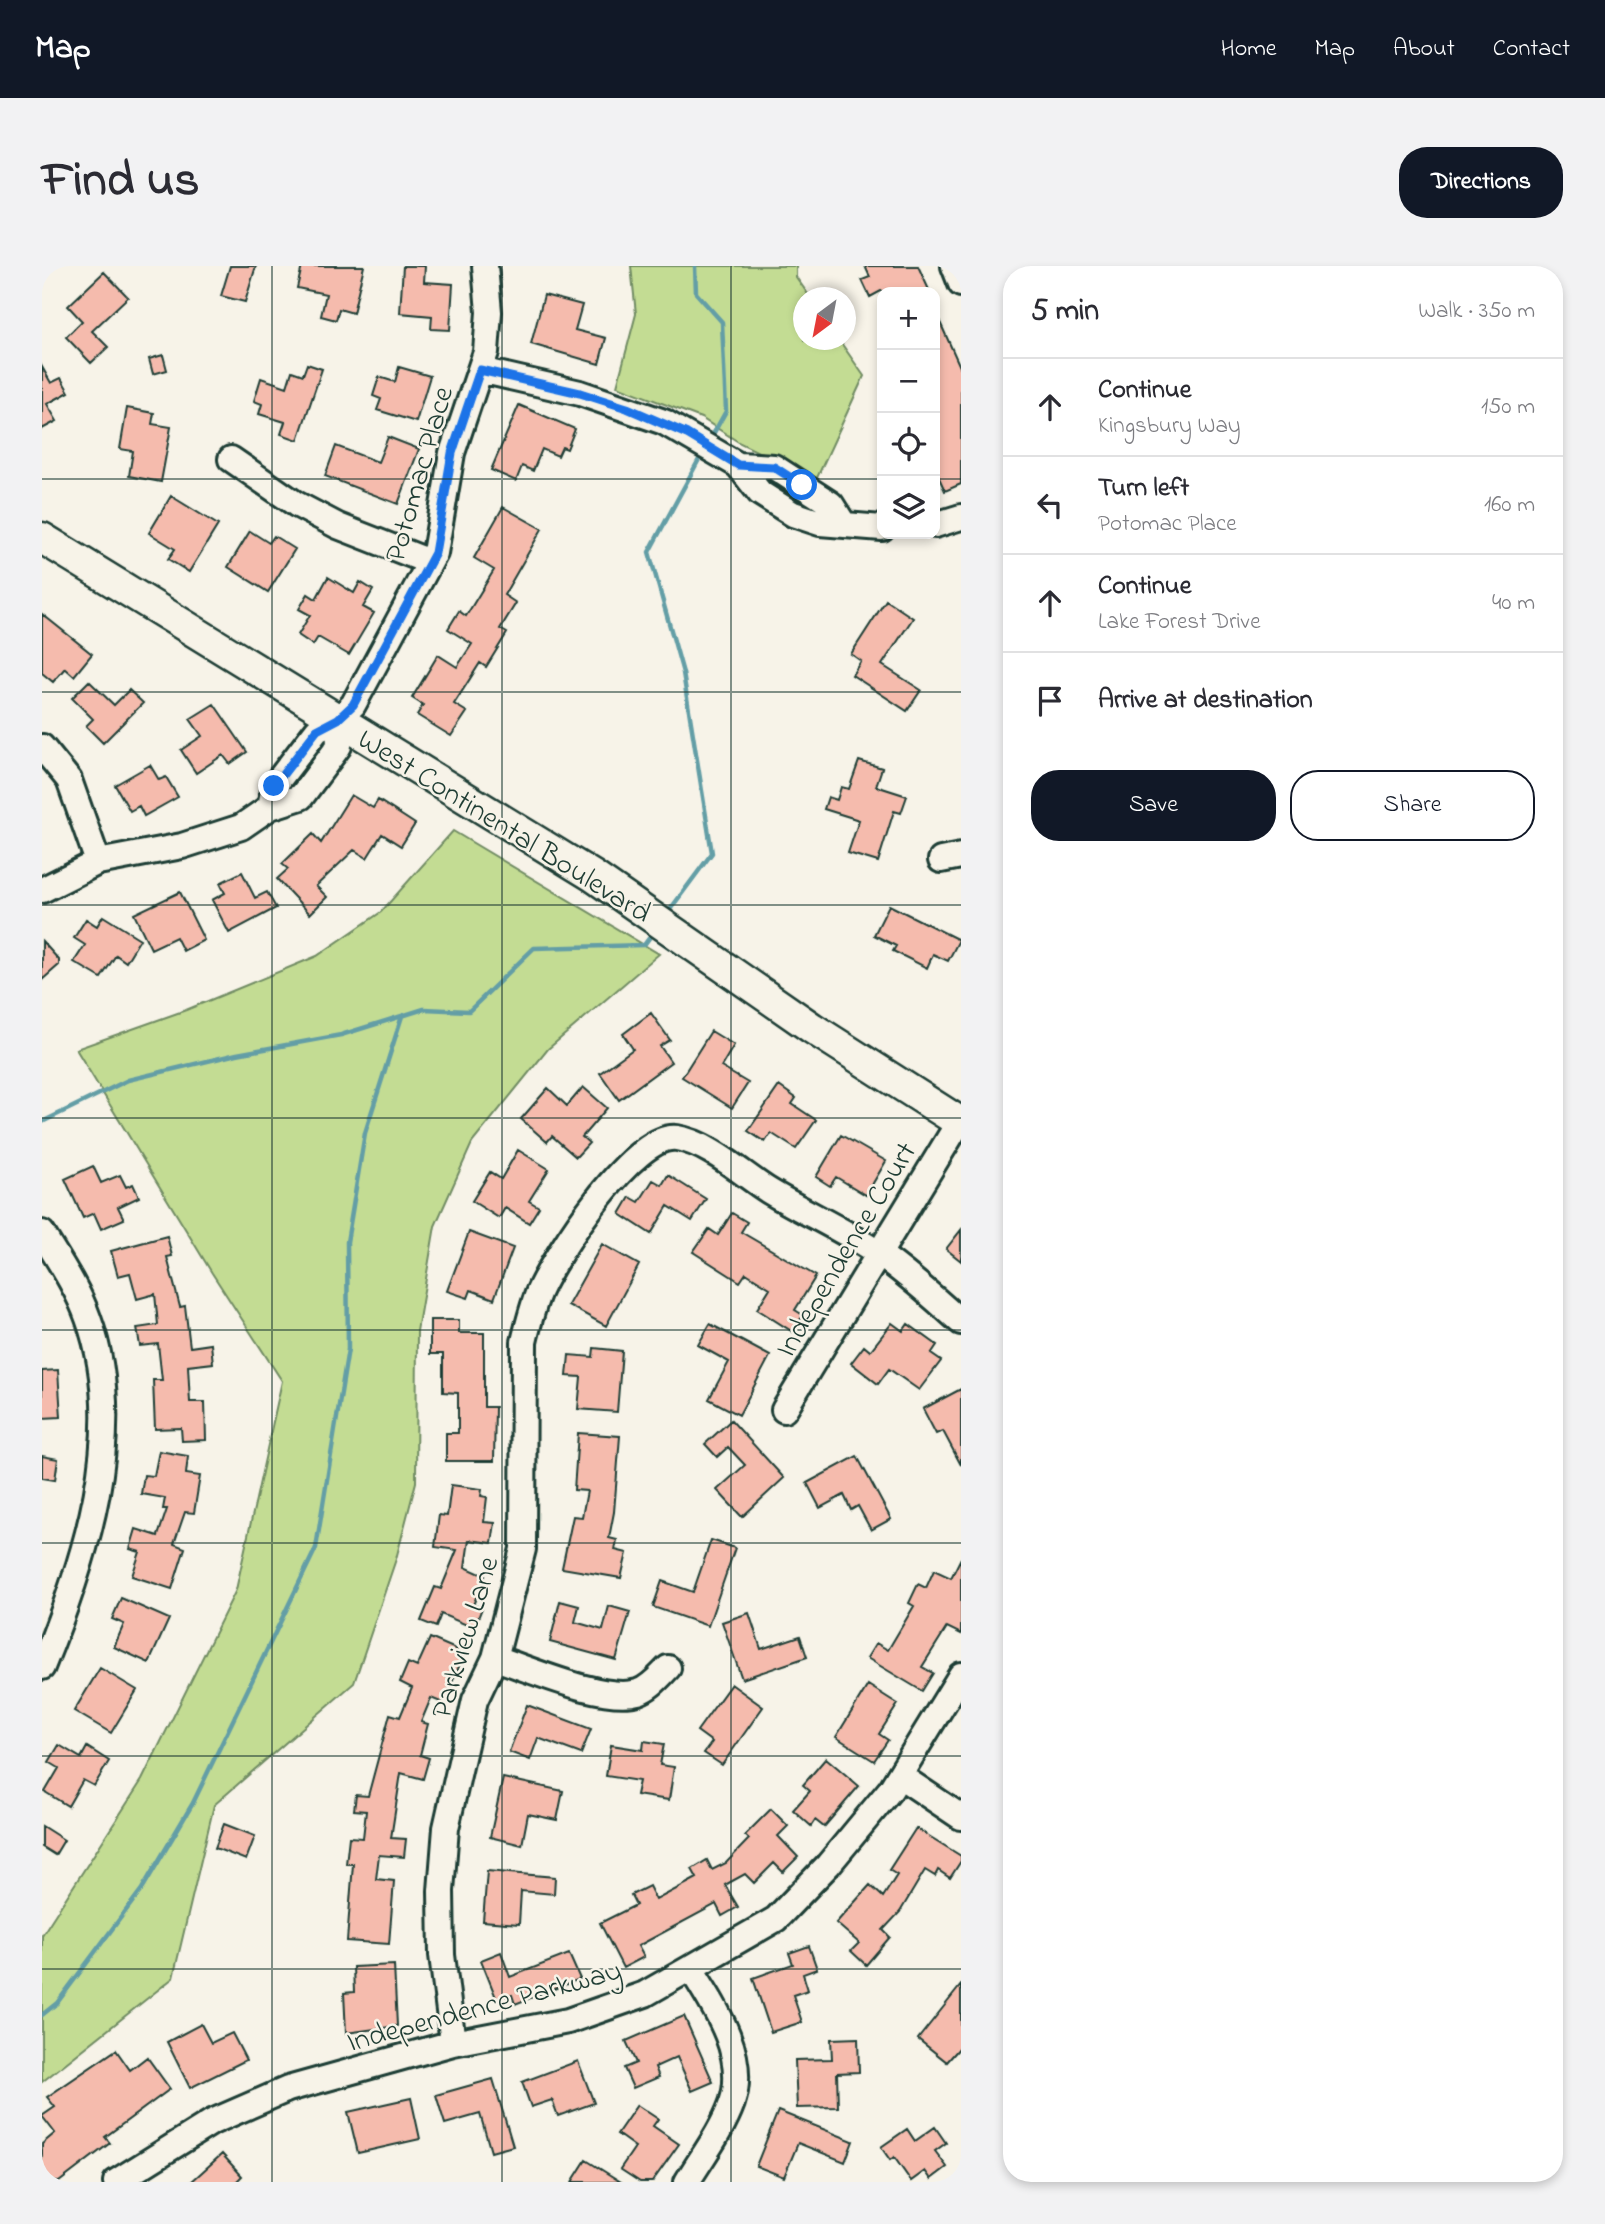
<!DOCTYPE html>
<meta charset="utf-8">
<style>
:root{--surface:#fff;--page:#f2f2f3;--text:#2b2b33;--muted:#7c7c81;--line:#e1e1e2;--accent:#111827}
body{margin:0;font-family:"Indie Flower",sans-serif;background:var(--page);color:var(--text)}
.controls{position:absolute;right:21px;top:21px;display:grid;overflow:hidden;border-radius:14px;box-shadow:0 4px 10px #0003}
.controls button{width:63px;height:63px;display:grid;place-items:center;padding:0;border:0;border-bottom:2px solid var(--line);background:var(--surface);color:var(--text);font:35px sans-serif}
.compass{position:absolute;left:751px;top:21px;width:63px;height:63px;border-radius:50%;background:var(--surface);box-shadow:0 4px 10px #0003;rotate:212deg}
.stop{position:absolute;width:21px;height:21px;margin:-16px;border:5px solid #1a73e8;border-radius:50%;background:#fff}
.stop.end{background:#1a73e8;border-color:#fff;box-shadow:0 2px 7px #0008}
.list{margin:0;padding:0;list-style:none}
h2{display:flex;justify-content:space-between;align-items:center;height:91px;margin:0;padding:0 28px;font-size:30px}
h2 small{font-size:23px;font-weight:400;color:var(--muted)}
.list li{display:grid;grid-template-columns:46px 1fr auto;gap:21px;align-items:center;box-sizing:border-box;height:98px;padding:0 28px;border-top:2px solid var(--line)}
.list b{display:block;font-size:26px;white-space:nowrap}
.list p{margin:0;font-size:23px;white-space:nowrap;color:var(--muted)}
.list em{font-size:23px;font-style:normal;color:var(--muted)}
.actions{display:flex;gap:14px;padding:21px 28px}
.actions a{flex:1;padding:16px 0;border:2px solid var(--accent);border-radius:28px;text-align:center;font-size:24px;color:var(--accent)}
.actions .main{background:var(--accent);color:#fff}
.icon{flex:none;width:38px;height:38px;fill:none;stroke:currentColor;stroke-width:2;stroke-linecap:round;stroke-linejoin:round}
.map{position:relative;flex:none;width:919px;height:1916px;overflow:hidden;border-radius:28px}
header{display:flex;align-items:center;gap:42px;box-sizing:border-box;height:98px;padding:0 35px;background:var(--accent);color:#fff}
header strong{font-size:33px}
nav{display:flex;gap:38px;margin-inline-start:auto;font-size:24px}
.intro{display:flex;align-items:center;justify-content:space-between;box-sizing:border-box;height:168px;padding:0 42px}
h1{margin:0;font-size:49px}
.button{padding:18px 32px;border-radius:28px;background:var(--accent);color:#fff;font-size:24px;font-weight:700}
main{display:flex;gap:42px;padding:0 42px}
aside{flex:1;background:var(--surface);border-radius:28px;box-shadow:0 4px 10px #0003}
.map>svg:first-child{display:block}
</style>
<header>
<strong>Map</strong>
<nav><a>Home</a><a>Map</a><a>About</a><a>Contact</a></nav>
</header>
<div class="intro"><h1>Find us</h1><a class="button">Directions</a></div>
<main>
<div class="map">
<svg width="919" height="1916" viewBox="0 0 919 1916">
<rect width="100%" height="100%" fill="#f7f3e8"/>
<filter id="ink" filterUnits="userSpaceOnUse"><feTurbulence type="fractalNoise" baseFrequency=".0143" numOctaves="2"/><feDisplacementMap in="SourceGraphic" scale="14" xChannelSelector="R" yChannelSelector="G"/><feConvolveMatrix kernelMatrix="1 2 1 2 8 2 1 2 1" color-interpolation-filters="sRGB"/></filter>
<g filter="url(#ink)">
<path fill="#c3dc93" stroke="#718c64" stroke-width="2" d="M 589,0 L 754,0 L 754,11 L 768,31 L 762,32 L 762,74 L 797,74 L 822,110 L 774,214 L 698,177 L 659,152 L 575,120 L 594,48 Z
M 411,565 L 617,688 L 506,783 L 430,877 L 393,960 L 375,1065 L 374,1216 L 354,1293 L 312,1417 L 172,1539 L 131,1712 L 0,1816 L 0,1669 L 100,1514 L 194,1324 L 240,1115 L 170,1007 L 34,783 L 144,744 L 275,690 L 339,646 Z"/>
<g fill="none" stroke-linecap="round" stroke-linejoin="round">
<path stroke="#649ea6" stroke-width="4.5" d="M 653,0 L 654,27 L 680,56 L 684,145 L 669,172
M 624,649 L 670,587 L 641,407 L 607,286 L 661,186
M 0,856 L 86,814 L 195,788 L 299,769 L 382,743 L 427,745 L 492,682 L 602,679 L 613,664
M 0,1749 L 15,1737 L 100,1623 L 151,1537 L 274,1282 L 306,1083 L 305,976 L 323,867 L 360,750"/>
</g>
<path fill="#f5bbad" stroke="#1f3d34" stroke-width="2" d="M 188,0 L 214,0 L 203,36 L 179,30 Z
M 260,0 L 322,0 L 311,47 L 297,43 L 294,54 L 279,50 L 284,28 L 255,22 Z
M 361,0 L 383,0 L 382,16 L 411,18 L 408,64 L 389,63 L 390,50 L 358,47 Z
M 823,0 L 876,0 L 888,26 L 839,25 L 828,31 L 820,14 L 828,11 Z
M 62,6 L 86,31 L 50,65 L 66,81 L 49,97 L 24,71 L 40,55 L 26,40 Z
M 502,29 L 540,39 L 533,64 L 564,72 L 557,98 L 489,78 Z
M 893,45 L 919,103 L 919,218 L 903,225 L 893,203 Z
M 121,89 L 125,104 L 111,108 L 107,93 Z
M 265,98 L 280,103 L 256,174 L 239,168 L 243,156 L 217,148 L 220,138 L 212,135 L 219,112 L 245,121 L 250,105 L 261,109 Z
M 0,101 L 9,117 L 19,112 L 27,126 L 5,138 L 15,155 L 0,163 Z
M 357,101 L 388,110 L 374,156 L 335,144 L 339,133 L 331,130 L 337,111 L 353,116 Z
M 477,139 L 533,163 L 525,183 L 520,181 L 516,190 L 500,183 L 491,205 L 480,200 L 474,215 L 449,204 Z
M 85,142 L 112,147 L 110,158 L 129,161 L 119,216 L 87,210 L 91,185 L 78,183 Z
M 346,171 L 377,183 L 356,238 L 283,210 L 294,180 L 336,196 Z
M 129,230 L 176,259 L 147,306 L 126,293 L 133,283 L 107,267 Z
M 461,241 L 500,263 L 462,329 L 474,337 L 458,363 L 465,367 L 444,401 L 438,397 L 412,438 L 425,446 L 409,470 L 375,449 L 381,439 L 370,432 L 396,389 L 415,401 L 430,378 L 406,363 L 417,345 L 424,350 L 452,304 L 432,292 Z
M 208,265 L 227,277 L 232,270 L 253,283 L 226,326 L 186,301 Z
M 286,311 L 312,327 L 318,316 L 331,324 L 321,341 L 332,347 L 307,389 L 276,371 L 271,379 L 256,369 L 268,349 L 257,343 L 266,328 L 274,333 Z
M 844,334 L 871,352 L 840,399 L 879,424 L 865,445 L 810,409 L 819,395 L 809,388 Z
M 0,348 L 50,388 L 32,410 L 23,402 L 11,416 L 0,407 Z
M 47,415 L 72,439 L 87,424 L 101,437 L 61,477 L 44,460 L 51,453 L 30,432 Z
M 172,438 L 205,486 L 188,498 L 181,489 L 154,507 L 139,484 L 160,470 L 148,453 Z
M 817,495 L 840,502 L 834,520 L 865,530 L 859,547 L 852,545 L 836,596 L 806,587 L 817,554 L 782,543 L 786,531 L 795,534 L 799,521 L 807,523 Z
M 108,499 L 117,514 L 124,511 L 136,531 L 102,550 L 97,540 L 88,545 L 73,519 Z
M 309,529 L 331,542 L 336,534 L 373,558 L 359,580 L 340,568 L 325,592 L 312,584 L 274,620 L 285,631 L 268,648 L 235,613 L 246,603 L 240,598 L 271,568 L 279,577 Z
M 200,606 L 213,632 L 225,626 L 234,642 L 187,667 L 170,634 L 183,627 L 178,617 Z
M 138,626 L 162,674 L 141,685 L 134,671 L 109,683 L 92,648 Z
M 847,639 L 917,674 L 906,695 L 891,688 L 885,702 L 851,685 L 854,680 L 832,669 Z
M 61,650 L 98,673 L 84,696 L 74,689 L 59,712 L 32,696 L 43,679 L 32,672 L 44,653 L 55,660 Z
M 0,675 L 17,694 L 17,699 L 0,714 Z
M 609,747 L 628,774 L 618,780 L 629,796 L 577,834 L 558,807 L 591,783 L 581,768 Z
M 669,765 L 692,779 L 679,801 L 706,817 L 690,842 L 640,811 Z
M 737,820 L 754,832 L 750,838 L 774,854 L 754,883 L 729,867 L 723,876 L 706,865 Z
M 541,821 L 565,842 L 540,871 L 547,877 L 534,891 L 510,870 L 505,876 L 479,853 L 506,822 L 525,840 Z
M 799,869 L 844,895 L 824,929 L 794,911 L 788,920 L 774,911 Z
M 476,884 L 507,903 L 487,935 L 497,941 L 487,957 L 463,942 L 457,952 L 430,935 L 448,906 L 459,913 Z
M 51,900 L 59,917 L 78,909 L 84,921 L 91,918 L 97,931 L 76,941 L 82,953 L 59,963 L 52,947 L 41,952 L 23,913 Z
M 626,909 L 664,933 L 650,955 L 626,940 L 609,968 L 578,948 L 588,931 L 597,936 L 611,914 L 620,919 Z
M 690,947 L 705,956 L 699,966 L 774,1010 L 753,1044 L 761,1049 L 751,1066 L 715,1043 L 728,1022 L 704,1007 L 698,1016 L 651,986 L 667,963 L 676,969 Z
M 919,964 L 919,995 L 904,983 Z
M 427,966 L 471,982 L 452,1033 L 429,1024 L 426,1032 L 405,1025 Z
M 125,970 L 130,990 L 125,991 L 138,1041 L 143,1040 L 148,1081 L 169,1078 L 171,1097 L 146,1100 L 148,1136 L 163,1136 L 164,1174 L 140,1175 L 139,1162 L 113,1163 L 111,1114 L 120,1114 L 116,1078 L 98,1080 L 95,1062 L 116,1059 L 113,1028 L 95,1033 L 88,1007 L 76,1010 L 69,985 Z
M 560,978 L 597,999 L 564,1060 L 526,1039 Z
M 388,1054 L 417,1054 L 417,1067 L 442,1067 L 442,1141 L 453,1141 L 452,1195 L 404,1195 L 404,1167 L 416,1167 L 416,1127 L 401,1126 L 401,1088 L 388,1088 Z
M 850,1057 L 861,1065 L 866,1058 L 895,1079 L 889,1088 L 899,1095 L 877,1124 L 847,1103 L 836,1118 L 809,1097 L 822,1080 L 828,1085 Z
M 668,1058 L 728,1090 L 697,1149 L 667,1133 L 687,1096 L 656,1079 Z
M 552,1082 L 580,1085 L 575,1146 L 536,1143 L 539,1111 L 525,1110 L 527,1089 L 551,1091 Z
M 16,1104 L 19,1151 L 0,1152 L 0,1105 Z
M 919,1123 L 919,1199 L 901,1165 L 894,1168 L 881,1143 Z
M 689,1154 L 742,1212 L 700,1251 L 675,1224 L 703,1199 L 686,1181 L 675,1191 L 663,1178 Z
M 536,1167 L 578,1170 L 572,1246 L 567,1272 L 575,1274 L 573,1284 L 585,1287 L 579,1312 L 520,1302 L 531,1250 L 540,1251 L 545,1225 L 532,1224 Z
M 117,1185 L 146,1190 L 144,1208 L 158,1210 L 152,1247 L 143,1246 L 132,1278 L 143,1282 L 130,1323 L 90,1310 L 98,1286 L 88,1283 L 94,1263 L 116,1270 L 125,1243 L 121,1243 L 123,1232 L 99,1228 L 102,1209 L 112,1210 Z
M 0,1190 L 16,1193 L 13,1214 L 0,1212 Z
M 815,1190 L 849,1253 L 829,1264 L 816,1240 L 809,1244 L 802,1229 L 778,1242 L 765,1217 Z
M 409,1219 L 440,1223 L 439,1230 L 445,1231 L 442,1256 L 453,1257 L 450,1277 L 427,1274 L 423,1301 L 443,1310 L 431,1339 L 440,1342 L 432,1362 L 399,1348 L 394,1361 L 379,1355 L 393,1321 L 399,1323 L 415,1284 L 393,1281 L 397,1249 L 405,1250 Z
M 669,1274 L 693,1282 L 666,1360 L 611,1341 L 620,1315 L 651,1326 Z
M 919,1292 L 919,1368 L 905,1361 L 880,1401 L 891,1407 L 880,1425 L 825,1392 L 834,1377 L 846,1384 L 872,1340 L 867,1337 L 876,1318 L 884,1322 L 892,1304 L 909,1312 Z
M 79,1332 L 127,1353 L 107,1397 L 72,1381 L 82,1358 L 70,1353 Z
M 518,1335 L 537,1340 L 533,1356 L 561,1364 L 567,1340 L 588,1346 L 574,1394 L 508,1376 Z
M 707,1347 L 719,1383 L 758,1370 L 765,1391 L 700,1413 L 680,1356 Z
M 388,1372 L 423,1387 L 401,1437 L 389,1432 L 379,1456 L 386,1458 L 378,1489 L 387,1492 L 381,1513 L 359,1507 L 349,1572 L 364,1573 L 362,1591 L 337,1589 L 334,1613 L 352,1615 L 347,1678 L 305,1675 L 311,1598 L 304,1598 L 307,1571 L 321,1572 L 324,1545 L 312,1544 L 314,1529 L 326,1530 L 348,1448 L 358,1451 L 370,1422 L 358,1416 L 366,1397 L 375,1401 Z
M 58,1402 L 95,1424 L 69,1467 L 32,1445 Z
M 689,1418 L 721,1441 L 680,1499 L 662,1487 L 670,1476 L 655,1465 Z
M 826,1419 L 856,1438 L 837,1468 L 846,1474 L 832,1495 L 794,1471 Z
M 485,1439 L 549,1463 L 539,1488 L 496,1472 L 488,1494 L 467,1486 Z
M 602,1475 L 622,1478 L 618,1499 L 632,1501 L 627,1534 L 594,1529 L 597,1515 L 564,1510 L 569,1479 L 601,1484 Z
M 17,1479 L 39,1492 L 45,1481 L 67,1495 L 52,1520 L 41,1514 L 26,1540 L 3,1526 L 17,1502 L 7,1496 Z
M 784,1492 L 817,1520 L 782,1561 L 773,1554 L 769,1560 L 751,1544 L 768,1525 L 761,1519 Z
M 461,1512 L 521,1525 L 515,1554 L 486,1548 L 480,1579 L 448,1571 Z
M 729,1543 L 746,1560 L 736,1570 L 756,1591 L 741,1606 L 732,1597 L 712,1617 L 703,1608 L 683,1619 L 696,1641 L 680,1650 L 674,1638 L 596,1680 L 602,1691 L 581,1702 L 558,1657 L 594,1639 L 589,1629 L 607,1620 L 614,1634 L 655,1612 L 650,1603 L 665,1594 L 670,1604 L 684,1597 L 707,1573 L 703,1569 Z
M 182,1558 L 213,1570 L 204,1594 L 173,1582 Z
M 0,1560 L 22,1574 L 13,1589 L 0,1581 Z
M 874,1562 L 919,1590 L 919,1595 L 908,1612 L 896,1604 L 893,1610 L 883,1604 L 858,1646 L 841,1664 L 848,1671 L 824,1699 L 809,1685 L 817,1677 L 794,1657 L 828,1619 L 841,1631 L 855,1609 L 847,1604 Z
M 445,1605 L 513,1611 L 512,1628 L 479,1625 L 477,1658 L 441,1655 Z
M 767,1680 L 775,1703 L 761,1708 L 766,1724 L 751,1729 L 760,1756 L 729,1766 L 711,1712 L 751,1698 L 747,1687 Z
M 459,1686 L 468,1711 L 527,1688 L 538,1713 L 473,1738 L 470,1729 L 455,1734 L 439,1694 Z
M 352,1699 L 355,1760 L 304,1767 L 302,1727 L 312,1726 L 311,1701 Z
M 919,1719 L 919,1780 L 905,1796 L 876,1773 Z
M 642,1750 L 671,1816 L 650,1825 L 635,1791 L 613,1801 L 617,1811 L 591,1822 L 582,1802 L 594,1797 L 584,1775 Z
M 159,1758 L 169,1777 L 190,1767 L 204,1794 L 148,1822 L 125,1776 Z
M 816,1772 L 817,1806 L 795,1807 L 796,1841 L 755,1842 L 753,1794 L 790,1793 L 789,1773 Z
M 74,1784 L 88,1804 L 105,1791 L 128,1823 L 63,1871 L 68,1877 L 17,1916 L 0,1916 L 0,1878 L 13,1867 L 0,1850 L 13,1841 L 5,1831 Z
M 536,1795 L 552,1837 L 516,1850 L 510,1834 L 489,1841 L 480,1816 Z
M 451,1813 L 471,1880 L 449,1886 L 438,1848 L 403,1858 L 394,1829 Z
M 369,1832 L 378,1873 L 316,1887 L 306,1846 Z
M 595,1839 L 616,1853 L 611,1860 L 637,1878 L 610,1916 L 598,1916 L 578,1903 L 593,1881 L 575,1868 Z
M 736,1845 L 811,1875 L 803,1896 L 756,1877 L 742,1911 L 714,1900 Z
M 893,1861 L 904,1877 L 893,1885 L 905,1901 L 889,1913 L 883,1905 L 869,1915 L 852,1891 L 848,1894 L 839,1881 L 865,1863 L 873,1875 Z
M 180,1888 L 200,1910 L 194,1916 L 149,1916 Z
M 544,1894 L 579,1916 L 530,1916 Z"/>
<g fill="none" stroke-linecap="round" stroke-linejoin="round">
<g stroke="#1f3d34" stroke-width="30">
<path id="minor" d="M 912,0 L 919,18
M 438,104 L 538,127 L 622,156 L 696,199 L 718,227 L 751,248 L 778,257 L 840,262
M 189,193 L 254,238 L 296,260 L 388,296
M 696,199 L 732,201 L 789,238 L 801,257
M 893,259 L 919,251
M 0,481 L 27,514 L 56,596
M 228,541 L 232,520 L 275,464 L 296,453 L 311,439 L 393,287 L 410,187 L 444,86 L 447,46 L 443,0
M 899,594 L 919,590
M 0,624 L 56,596 L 140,580 L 199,561 L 228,541 L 259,531 L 297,480 L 296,453
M 0,967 C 17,995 35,1021 46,1052 C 87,1164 43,1296 0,1401
M 742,1144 L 917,856
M 453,1392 C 488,1403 561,1436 596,1426 C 608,1422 617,1411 626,1402
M 858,1510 L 919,1551
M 411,1777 L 400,1689 L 399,1625 L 404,1562 L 433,1434 L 453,1392 L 481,1283 L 482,1076 C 486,1059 490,1042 497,1025 C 513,990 591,866 635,872 C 667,877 700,908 727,925 C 763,947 803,964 837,988 C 866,1008 893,1033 919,1056
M 74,1916 L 170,1856 L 246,1823 L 411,1777 L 526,1755 L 603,1728 L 734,1653 L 786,1599 L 849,1523 L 919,1409
M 645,1916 C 660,1891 680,1865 690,1837 C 706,1790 673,1741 649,1703"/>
</g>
<g stroke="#1f3d34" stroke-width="35">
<path id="major" d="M 0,272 L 551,610 L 770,762 L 919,857"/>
</g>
<use href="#minor" stroke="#f7f3e8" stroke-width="24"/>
<use href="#major" stroke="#f7f3e8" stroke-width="30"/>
</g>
</g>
<g fill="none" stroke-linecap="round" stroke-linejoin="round" filter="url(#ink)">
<path stroke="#1a73e8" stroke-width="9" d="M 232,520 L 275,464 L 296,453 L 311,439 L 393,287 L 410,187 L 438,104 L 538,127 L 585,142 L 645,168 L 696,199 L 732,201 L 760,219"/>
</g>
<path fill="none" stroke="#1f3d34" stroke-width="2" stroke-opacity="0.55" d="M 230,0 L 230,1916M 460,0 L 460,1916M 689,0 L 689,1916M 0,213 L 840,213M 893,213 L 919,213M 0,426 L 919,426M 0,639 L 919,639M 0,852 L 919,852M 0,1064 L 919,1064M 0,1277 L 919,1277M 0,1490 L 919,1490M 0,1703 L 919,1703"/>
<g text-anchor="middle" stroke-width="5" stroke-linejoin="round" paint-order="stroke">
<g font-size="30" fill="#1f3d34" stroke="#f7f3e8">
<text transform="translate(376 208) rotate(-74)" y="10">Potomac Place</text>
<text transform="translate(463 559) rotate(32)" y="10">West Continental Boulevard</text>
<text transform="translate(803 983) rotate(-59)" y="10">Independence Court</text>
<text transform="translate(422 1371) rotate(-73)" y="10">Parkview Lane</text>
<text transform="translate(442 1739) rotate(-15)" y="10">Independence Parkway</text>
</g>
</g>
</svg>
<div class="controls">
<button>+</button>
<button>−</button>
<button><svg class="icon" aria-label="locate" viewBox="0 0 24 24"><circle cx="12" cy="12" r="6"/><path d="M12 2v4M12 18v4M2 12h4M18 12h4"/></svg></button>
<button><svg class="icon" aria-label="layers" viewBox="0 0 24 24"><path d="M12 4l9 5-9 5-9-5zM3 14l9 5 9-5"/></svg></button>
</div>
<svg class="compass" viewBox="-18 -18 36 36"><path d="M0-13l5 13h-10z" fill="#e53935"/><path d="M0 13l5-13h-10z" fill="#7c7c81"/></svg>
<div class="stop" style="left:760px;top:219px"></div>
<div class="stop end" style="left:232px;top:520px"></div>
</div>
<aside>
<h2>5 min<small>Walk · 350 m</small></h2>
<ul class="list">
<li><svg class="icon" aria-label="ahead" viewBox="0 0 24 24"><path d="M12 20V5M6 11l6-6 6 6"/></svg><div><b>Continue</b><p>Kingsbury Way</p></div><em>150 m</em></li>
<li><svg class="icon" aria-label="left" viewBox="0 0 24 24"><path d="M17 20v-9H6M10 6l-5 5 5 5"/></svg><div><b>Turn left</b><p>Potomac Place</p></div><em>160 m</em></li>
<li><svg class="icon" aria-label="ahead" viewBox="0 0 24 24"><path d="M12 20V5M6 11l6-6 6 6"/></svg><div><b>Continue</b><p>Lake Forest Drive</p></div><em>40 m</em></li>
<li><svg class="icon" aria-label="arrive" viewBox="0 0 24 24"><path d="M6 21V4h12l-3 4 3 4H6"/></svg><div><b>Arrive at destination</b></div></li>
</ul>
<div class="actions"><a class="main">Save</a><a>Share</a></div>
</aside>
</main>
